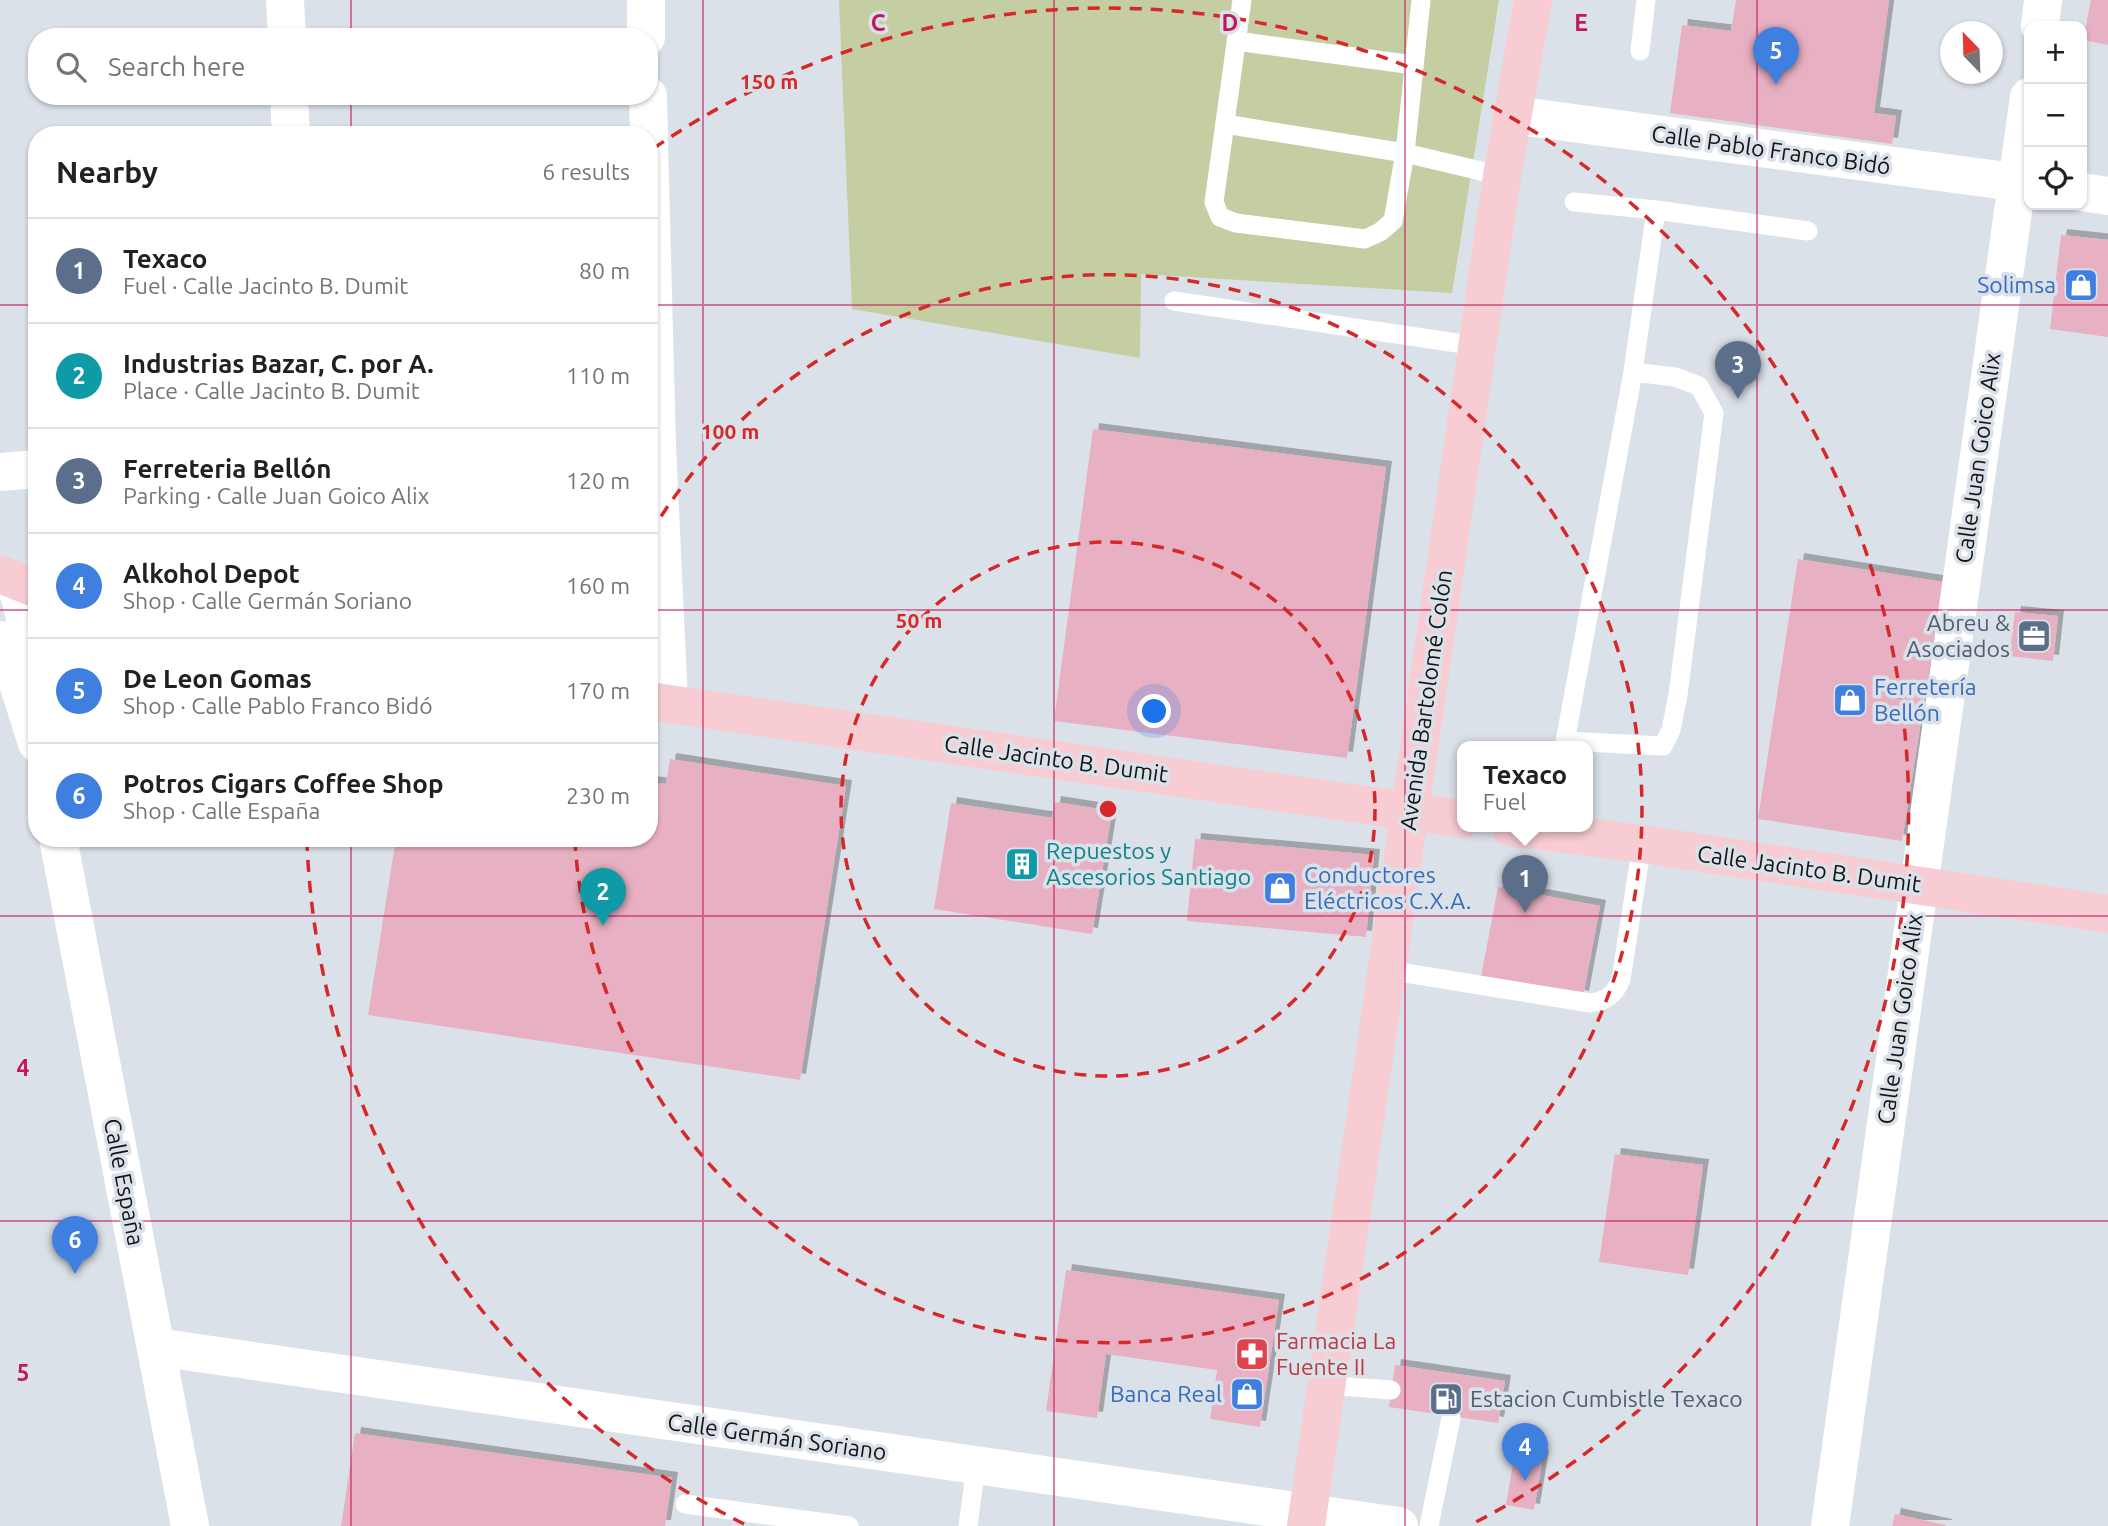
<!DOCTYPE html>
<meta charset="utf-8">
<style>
:root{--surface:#fff;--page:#f6f6f6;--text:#202124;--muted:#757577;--line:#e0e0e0;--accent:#a37127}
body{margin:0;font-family:Ubuntu,sans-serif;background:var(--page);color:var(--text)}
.controls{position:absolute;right:21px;top:21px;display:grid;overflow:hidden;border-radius:14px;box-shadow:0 2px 5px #0004}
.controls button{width:63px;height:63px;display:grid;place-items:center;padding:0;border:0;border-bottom:2px solid var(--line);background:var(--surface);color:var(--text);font:35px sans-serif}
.compass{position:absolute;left:1940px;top:21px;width:63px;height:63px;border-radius:50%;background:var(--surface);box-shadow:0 2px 5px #0004;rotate:337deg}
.you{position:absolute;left:1155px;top:712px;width:24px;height:24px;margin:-18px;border:5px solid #fff;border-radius:50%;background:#1a73e8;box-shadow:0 0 0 10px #1a73e833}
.badge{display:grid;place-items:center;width:46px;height:46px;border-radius:50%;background:var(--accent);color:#fff;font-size:23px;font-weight:700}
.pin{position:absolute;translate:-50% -58px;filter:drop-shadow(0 2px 4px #0008)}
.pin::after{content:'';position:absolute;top:37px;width:24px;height:21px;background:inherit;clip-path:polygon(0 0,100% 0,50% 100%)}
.popup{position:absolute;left:1457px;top:741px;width:136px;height:91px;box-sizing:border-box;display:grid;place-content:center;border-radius:14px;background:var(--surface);filter:drop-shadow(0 2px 5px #0005);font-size:23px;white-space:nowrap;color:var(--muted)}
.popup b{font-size:26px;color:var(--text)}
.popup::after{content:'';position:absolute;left:50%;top:100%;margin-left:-14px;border:14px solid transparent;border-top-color:var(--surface)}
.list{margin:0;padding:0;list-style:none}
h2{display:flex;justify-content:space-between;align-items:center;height:91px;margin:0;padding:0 28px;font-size:30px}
h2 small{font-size:23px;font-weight:400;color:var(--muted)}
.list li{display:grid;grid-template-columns:46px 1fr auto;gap:21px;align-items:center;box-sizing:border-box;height:105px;padding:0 28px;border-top:2px solid var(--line)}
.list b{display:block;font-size:26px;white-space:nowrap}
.list p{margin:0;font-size:23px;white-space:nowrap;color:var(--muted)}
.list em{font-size:23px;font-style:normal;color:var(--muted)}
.icon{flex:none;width:38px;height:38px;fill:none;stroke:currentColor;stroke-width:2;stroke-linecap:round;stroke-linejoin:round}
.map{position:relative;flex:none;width:2108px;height:1526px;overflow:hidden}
.search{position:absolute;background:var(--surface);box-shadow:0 2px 5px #0004;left:28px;top:28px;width:630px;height:77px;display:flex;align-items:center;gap:18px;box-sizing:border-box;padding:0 24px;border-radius:28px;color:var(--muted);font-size:26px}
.panel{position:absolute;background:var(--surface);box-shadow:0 2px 5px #0004;left:28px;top:126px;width:630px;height:721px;border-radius:28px}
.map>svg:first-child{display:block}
</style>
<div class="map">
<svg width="2108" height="1526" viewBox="0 0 2108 1526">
<defs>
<filter id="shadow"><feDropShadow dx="6" dy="-6" stdDeviation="0" flood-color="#0004"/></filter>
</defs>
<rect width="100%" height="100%" fill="#dbe1e8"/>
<path fill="#c4cea2" d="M 839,0 L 1499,0 L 1452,293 L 1141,274 L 1140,358 L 852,309 Z"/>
<path fill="#e8b1c3" filter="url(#shadow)" d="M 1736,0 L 1889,0 L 1874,113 L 1896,116 L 1892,144 L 1670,113 L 1682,25 L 1731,31 Z
M 2091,0 L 2108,0 L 2108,45 L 2083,40 Z
M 2061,235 L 2108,240 L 2108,337 L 2050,329 Z
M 1093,429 L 1386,467 L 1347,758 L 1054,721 Z
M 1798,559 L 1943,582 L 1902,841 L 1758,819 Z
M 2015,612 L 2058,616 L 2053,661 L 2009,656 Z
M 670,759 L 846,786 L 800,1080 L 368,1015 L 396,838 L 649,838 L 649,782 L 666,784 Z
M 1055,802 L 1112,811 L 1092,934 L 934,909 L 951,803 L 1052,818 Z
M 1195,839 L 1374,855 L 1366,937 L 1187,921 Z
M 1498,887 L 1600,906 L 1583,997 L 1481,977 Z
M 1615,1154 L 1703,1165 L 1688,1275 L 1599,1262 Z
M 1066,1270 L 1279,1300 L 1260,1427 L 1210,1419 L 1217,1370 L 1106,1354 L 1097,1418 L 1046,1411 Z
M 1395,1365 L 1505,1381 L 1498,1423 L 1389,1407 Z
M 355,1433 L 672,1478 L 665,1526 L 341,1526 Z
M 1515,1452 L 1543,1456 L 1534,1510 L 1506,1505 Z
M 1895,1514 L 1946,1525 L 1946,1526 L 1892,1526 Z"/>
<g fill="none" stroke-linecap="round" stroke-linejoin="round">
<path stroke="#fff" stroke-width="19" d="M 1242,0 L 1214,202 L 1220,217 L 1236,223 L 1365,239 L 1380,232 L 1393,221 L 1405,153 L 1421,0
M 1236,41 L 1414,65
M 1640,51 L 1646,0
M 1225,124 L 1405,153 L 1502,176
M 1656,210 L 1808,231
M 1174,301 L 1477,346
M 1565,741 L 1663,746 L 1671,730 L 1678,695 L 1714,413 L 1699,386 L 1675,377 L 1633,372
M 1564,747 L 1633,372 L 1656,210 L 1574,202
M 1387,970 L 1590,1003 C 1606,1001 1615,995 1621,979 L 1642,844
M 1327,1385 L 1391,1390
M 685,1504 L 849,1526
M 968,1526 L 976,1466
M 1429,1526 L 1451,1418"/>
<path stroke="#fff" stroke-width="38" d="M 285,0 L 287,37
M 646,0 L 646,37
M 2040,26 L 2043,0
M 289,96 L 291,135
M 648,96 L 649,135
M 1513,115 L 2029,184
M 649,143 L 657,445 L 669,703
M 2082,192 L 2108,196
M 0,472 L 37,469
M 15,580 L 24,613 L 37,701
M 0,640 L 11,661 L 37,743
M 58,838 L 190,1526
M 156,1347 L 1399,1526
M 1830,1526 L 2029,97"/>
<path stroke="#f7ccd3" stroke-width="38" d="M 0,574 L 37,589
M 649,701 L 1462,819
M 1510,827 L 1642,844 L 2108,914
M 1306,1526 L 1502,176 L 1533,0"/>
</g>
<path fill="none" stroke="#c2185b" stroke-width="2" stroke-opacity="0.55" d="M 351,0 L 351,37M 703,0 L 703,1526M 1054,0 L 1054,1526M 1405,0 L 1405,1526M 1757,0 L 1757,1526M 351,96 L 351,135M 0,305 L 37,305M 649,305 L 2108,305M 0,610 L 37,610M 649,610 L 2108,610M 351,838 L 351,1526M 0,916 L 2108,916M 0,1221 L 2108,1221"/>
<g fill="none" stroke="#d62828" stroke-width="3.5" stroke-dasharray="12 9">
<circle cx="1108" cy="809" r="267"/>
<path d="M650 534A534 534 0 1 1 575 842"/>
<path d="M744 1524A802 802 0 0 1 307 844M654 148A802 802 0 1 1 1472 1524"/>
</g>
<defs>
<g id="shop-square" transform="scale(1.75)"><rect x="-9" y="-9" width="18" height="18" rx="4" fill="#3f7fe0" stroke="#dbe1e8"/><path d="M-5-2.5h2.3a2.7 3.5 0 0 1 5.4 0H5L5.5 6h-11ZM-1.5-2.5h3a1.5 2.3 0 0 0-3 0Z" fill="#fff"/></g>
<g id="office-square" transform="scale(1.75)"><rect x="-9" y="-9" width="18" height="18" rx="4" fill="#5c6f8a" stroke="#dbe1e8"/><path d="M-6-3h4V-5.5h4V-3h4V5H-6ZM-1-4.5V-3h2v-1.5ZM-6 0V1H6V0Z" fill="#fff"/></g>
<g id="building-square" transform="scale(1.75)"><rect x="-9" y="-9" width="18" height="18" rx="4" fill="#0f9aa8" stroke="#dbe1e8"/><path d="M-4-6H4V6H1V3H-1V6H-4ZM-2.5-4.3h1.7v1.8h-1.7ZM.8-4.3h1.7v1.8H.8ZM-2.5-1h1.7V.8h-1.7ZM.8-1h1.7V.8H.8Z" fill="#fff"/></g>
<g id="pharmacy-square" transform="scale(1.75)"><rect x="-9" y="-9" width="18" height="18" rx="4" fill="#e0444e" stroke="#dbe1e8"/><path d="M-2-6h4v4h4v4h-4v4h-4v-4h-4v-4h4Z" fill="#fff"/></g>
<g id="fuel-square" transform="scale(1.75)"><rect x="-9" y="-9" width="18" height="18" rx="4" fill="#5c6f8a" stroke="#dbe1e8"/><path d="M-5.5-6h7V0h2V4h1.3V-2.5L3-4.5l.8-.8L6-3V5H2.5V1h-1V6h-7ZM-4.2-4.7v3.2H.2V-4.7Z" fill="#fff"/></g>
</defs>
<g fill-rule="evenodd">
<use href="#shop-square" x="2081" y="285"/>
<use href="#office-square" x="2034" y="636"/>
<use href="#shop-square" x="1850" y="700"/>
<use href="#building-square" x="1022" y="864"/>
<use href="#shop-square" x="1280" y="888"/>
<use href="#pharmacy-square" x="1252" y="1354"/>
<use href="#shop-square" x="1247" y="1394"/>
<use href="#fuel-square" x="1446" y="1399"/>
</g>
<g text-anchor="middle" stroke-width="7" stroke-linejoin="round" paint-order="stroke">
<g font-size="23" fill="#121416" stroke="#dbe1e8">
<text transform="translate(1771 150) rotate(8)" y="8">Calle Pablo Franco Bidó</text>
<text transform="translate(1978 458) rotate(-82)" y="8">Calle Juan Goico Alix</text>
<text transform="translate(1426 700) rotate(-82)" y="8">Avenida Bartolomé Colón</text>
<text transform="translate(1056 759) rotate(8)" y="8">Calle Jacinto B. Dumit</text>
<text transform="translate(1809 869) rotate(8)" y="8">Calle Jacinto B. Dumit</text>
<text transform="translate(1900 1019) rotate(-82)" y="8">Calle Juan Goico Alix</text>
<text transform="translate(124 1182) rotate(79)" y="8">Calle España</text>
<text transform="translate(777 1437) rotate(8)" y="8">Calle Germán Soriano</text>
</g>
<g font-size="23" fill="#366cbe" stroke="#dbe1e8" text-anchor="end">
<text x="2056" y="293">Solimsa</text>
<text x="1874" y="695" text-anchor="start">Ferretería<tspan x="1874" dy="26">Bellón</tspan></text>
<text x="1304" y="883" text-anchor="start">Conductores<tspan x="1304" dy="26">Eléctricos C.X.A.</tspan></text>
<text x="1222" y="1402">Banca Real</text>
</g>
<g font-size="23" fill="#4e5e75" stroke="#dbe1e8" text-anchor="end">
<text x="2010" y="631">Abreu &amp;<tspan x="2010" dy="26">Asociados</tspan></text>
<text x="1470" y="1407" text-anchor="start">Estacion Cumbistle Texaco</text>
</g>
<g font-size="23" fill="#0d838f" stroke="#dbe1e8" text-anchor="start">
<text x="1046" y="859">Repuestos y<tspan x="1046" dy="26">Ascesorios Santiago</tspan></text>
</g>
<g font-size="23" fill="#be3a42" stroke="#dbe1e8" text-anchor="start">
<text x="1276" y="1349">Farmacia La<tspan x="1276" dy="26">Fuente II</tspan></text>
</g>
</g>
<g font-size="23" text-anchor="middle" font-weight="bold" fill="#c2185b" stroke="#dbe1e8" stroke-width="7" stroke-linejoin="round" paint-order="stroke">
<text x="878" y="31">C</text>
<text x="1230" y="31">D</text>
<text x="1581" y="31">E</text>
<text x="23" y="1076">4</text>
<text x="23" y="1381">5</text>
</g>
<circle cx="1108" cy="809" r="10" fill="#d62828" stroke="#dbe1e8" stroke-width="3.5"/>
<g font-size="21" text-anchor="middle" font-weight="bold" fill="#d62828" stroke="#dbe1e8" stroke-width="7" stroke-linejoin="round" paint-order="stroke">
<text x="769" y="89">150 m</text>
<text x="730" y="439">100 m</text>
<text x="919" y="628">50 m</text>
</g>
</svg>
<div class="controls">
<button>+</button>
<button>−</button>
<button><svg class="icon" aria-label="locate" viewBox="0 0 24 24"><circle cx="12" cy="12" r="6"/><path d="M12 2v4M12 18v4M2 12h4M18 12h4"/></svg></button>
</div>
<svg class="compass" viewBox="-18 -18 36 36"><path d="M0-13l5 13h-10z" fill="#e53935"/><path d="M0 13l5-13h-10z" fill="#757577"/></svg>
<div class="you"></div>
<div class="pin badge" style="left:1525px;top:913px;background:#5c6f8a">1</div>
<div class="popup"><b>Texaco</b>Fuel</div>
<div class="pin badge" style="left:603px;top:926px;background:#0f9aa8">2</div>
<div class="pin badge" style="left:1738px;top:399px;background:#5c6f8a">3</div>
<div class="pin badge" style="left:1525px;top:1481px;background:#3f7fe0">4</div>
<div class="pin badge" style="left:1776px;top:85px;background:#3f7fe0">5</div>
<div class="pin badge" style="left:75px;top:1274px;background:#3f7fe0">6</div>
<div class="search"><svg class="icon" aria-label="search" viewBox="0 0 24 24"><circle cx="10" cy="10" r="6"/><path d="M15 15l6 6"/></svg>Search here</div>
<section class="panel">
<h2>Nearby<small>6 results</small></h2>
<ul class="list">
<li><span class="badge" style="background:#5c6f8a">1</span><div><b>Texaco</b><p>Fuel · Calle Jacinto B. Dumit</p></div><em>80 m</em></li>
<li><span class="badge" style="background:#0f9aa8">2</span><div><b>Industrias Bazar, C. por A.</b><p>Place · Calle Jacinto B. Dumit</p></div><em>110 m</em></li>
<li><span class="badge" style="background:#5c6f8a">3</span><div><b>Ferreteria Bellón</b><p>Parking · Calle Juan Goico Alix</p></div><em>120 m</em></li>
<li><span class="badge" style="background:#3f7fe0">4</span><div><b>Alkohol Depot</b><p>Shop · Calle Germán Soriano</p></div><em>160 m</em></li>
<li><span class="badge" style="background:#3f7fe0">5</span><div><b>De Leon Gomas</b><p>Shop · Calle Pablo Franco Bidó</p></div><em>170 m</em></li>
<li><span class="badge" style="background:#3f7fe0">6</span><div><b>Potros Cigars Coffee Shop</b><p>Shop · Calle España</p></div><em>230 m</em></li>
</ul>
</section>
</div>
